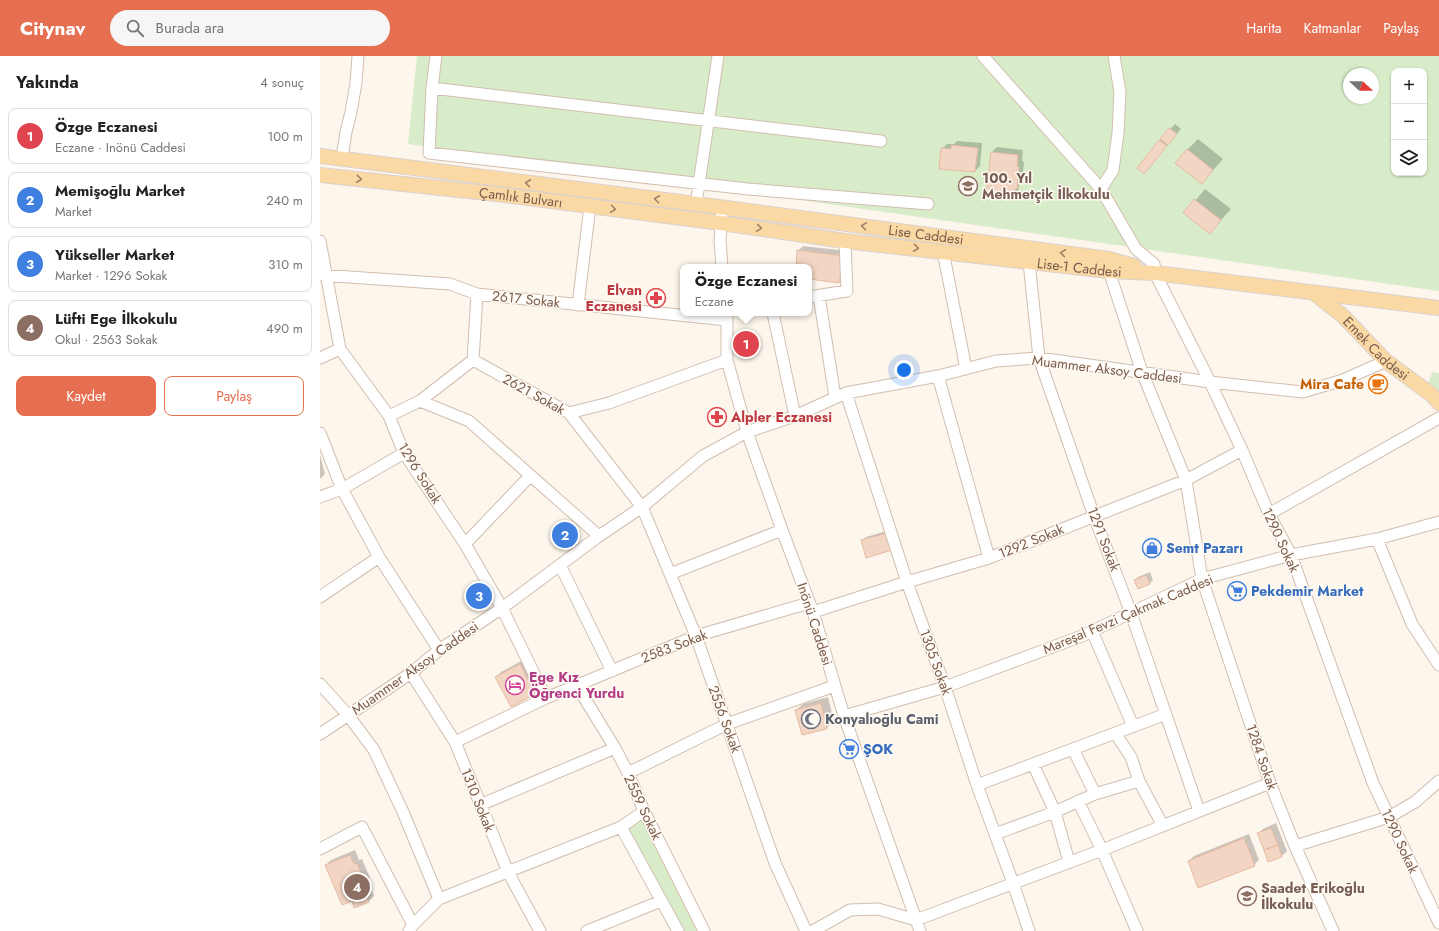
<!DOCTYPE html>
<html lang="tr">
<meta charset="utf-8">
<style>
:root{--surface:#fff;--page:#f6f6f6;--text:#222;--muted:#767676;--line:#e0e0e0;--accent:#e76f51}
body{margin:0;font-family:Jost,sans-serif;background:var(--page);color:var(--text)}
.controls{position:absolute;right:12px;top:12px;display:grid;overflow:hidden;border-radius:8px;box-shadow:0 1px 3px #0004}
.controls button{width:36px;height:36px;display:grid;place-items:center;padding:0;border:0;border-bottom:1px solid var(--line);background:var(--surface);color:var(--text);font:20px sans-serif}
.compass{position:absolute;left:1023px;top:12px;width:36px;height:36px;border-radius:50%;background:var(--surface);box-shadow:0 1px 3px #0004;rotate:111deg}
.you{position:absolute;left:584px;top:314px;width:14px;height:14px;margin:-10px;border:3px solid #fff;border-radius:50%;background:#1a73e8;box-shadow:0 0 0 6px #1a73e833}
.badge{display:grid;place-items:center;width:26px;height:26px;border-radius:50%;background:var(--accent);color:#fff;font-size:13px;font-weight:700}
.pin{position:absolute;translate:-50% -50%;border:2px solid #fff;box-shadow:0 1px 4px #0006}
.popup{position:absolute;left:360px;top:208px;width:132px;height:52px;box-sizing:border-box;display:grid;place-content:center;border-radius:8px;background:var(--surface);filter:drop-shadow(0 1px 3px #0005);font-size:13px;white-space:nowrap;color:var(--muted)}
.popup b{font-size:15px;color:var(--text)}
.popup::after{content:'';position:absolute;left:50%;top:100%;margin-left:-8px;border:8px solid transparent;border-top-color:var(--surface)}
.list{margin:0;padding:0;list-style:none}
h2{display:flex;justify-content:space-between;align-items:center;height:52px;margin:0;padding:0 16px;font-size:17px}
h2 small{font-size:13px;font-weight:400;color:var(--muted)}
.list li{display:grid;grid-template-columns:26px 1fr auto;gap:12px;align-items:center;box-sizing:border-box;height:56px;margin:0 8px 8px;padding:0 8px;border:1px solid var(--line);border-radius:8px}
.list b{display:block;font-size:15px;white-space:nowrap}
.list p{margin:0;font-size:13px;white-space:nowrap;color:var(--muted)}
.list em{font-size:13px;font-style:normal;color:var(--muted)}
.actions{display:flex;gap:8px;padding:12px 16px}
.actions a{flex:1;padding:9px 0;border:1px solid var(--accent);border-radius:8px;text-align:center;font-size:14px;color:var(--accent)}
.actions .main{background:var(--accent);color:#fff}
.icon{flex:none;width:22px;height:22px;fill:none;stroke:currentColor;stroke-width:2;stroke-linecap:round;stroke-linejoin:round}
.map{position:relative;flex:none;width:1119px;height:875px;overflow:hidden}
header{display:flex;align-items:center;gap:24px;box-sizing:border-box;height:56px;padding:0 20px;background:var(--accent);color:#fff}
header strong{font-size:19px}
nav{display:flex;gap:22px;margin-inline-start:auto;font-size:14px}
.search{width:280px;height:36px;background:var(--page);display:flex;align-items:center;gap:10px;box-sizing:border-box;padding:0 14px;border-radius:22px;color:var(--muted);font-size:15px}
main{display:flex}
aside{flex:1;background:var(--surface)}
.map>svg:first-child{display:block}
</style>
<header>
<strong>Citynav</strong>
<div class="search"><svg class="icon" aria-label="search" viewBox="0 0 24 24"><circle cx="10" cy="10" r="6"/><path d="M15 15l6 6"/></svg>Burada ara</div>
<nav><a>Harita</a><a>Katmanlar</a><a>Paylaş</a></nav>
</header>
<main>
<aside>
<h2>Yakında<small>4 sonuç</small></h2>
<ul class="list">
<li><span class="badge" style="background:#e0444e">1</span><div><b>Özge Eczanesi</b><p>Eczane · Inönü Caddesi</p></div><em>100 m</em></li>
<li><span class="badge" style="background:#3f7fe0">2</span><div><b>Memişoğlu Market</b><p>Market</p></div><em>240 m</em></li>
<li><span class="badge" style="background:#3f7fe0">3</span><div><b>Yükseller Market</b><p>Market · 1296 Sokak</p></div><em>310 m</em></li>
<li><span class="badge" style="background:#8d6e63">4</span><div><b>Lüfti Ege İlkokulu</b><p>Okul · 2563 Sokak</p></div><em>490 m</em></li>
</ul>
<div class="actions"><a class="main">Kaydet</a><a>Paylaş</a></div>
</aside>
<div class="map">
<svg width="1119" height="875" viewBox="0 0 1119 875">
<rect width="100%" height="100%" fill="#fdf6ec"/>
<path fill="#d8ecc9" fill-rule="evenodd" d="M 97,0 L 1119,0 L 1119,235 L 88,88 ZM 1074,15 L 1104,15 L 1104,117 L 1074,117 ZM 1029,18 L 1053,18 L 1053,42 L 1029,42 Z
M 1112,316 L 1119,317 L 1119,347 L 1106,334 Z
M 324,755 L 384,875 L 358,875 L 301,771 Z"/>
<path fill="#0003" d="M 855,68 L 861,73 L 824,117 L 840,85 Z
M 878,83 L 903,103 L 882,127 L 867,94 Z
M 637,85 L 662,87 L 660,110 L 655,115 L 622,93 L 627,88 L 634,88 Z
M 677,91 L 703,94 L 702,105 L 704,106 L 702,127 L 699,129 L 698,138 L 693,143 L 672,96 Z
M 885,133 L 911,153 L 890,177 L 865,157 Z
M 483,190 L 528,195 L 524,221 L 519,226 L 489,222 L 489,211 L 477,211 L 478,195 Z
M 0,399 L 5,418 L 0,423 Z
M 570,474 L 574,490 L 542,485 L 546,481 Z
M 830,516 L 833,524 L 830,527 L 818,532 L 815,524 L 818,521 Z
M 205,603 L 220,632 L 215,637 L 192,650 L 176,621 L 181,616 Z
M 508,641 L 514,665 L 507,672 L 482,678 L 476,654 L 483,648 Z
M 956,767 L 967,795 L 962,800 L 949,805 L 938,778 L 943,773 Z
M 929,778 L 939,804 L 934,809 L 869,805 L 874,800 Z
M 35,794 L 39,804 L 42,803 L 50,822 L 47,824 L 54,840 L 49,845 L 35,851 L 32,844 L 6,809 L 11,804 Z"/>
<path fill="#f3d5c3" stroke="#e6bba3" d="M 849,72 L 857,78 L 848,89 L 840,83 Z
M 839,84 L 847,90 L 824,118 L 817,112 Z
M 631,89 L 658,92 L 655,116 L 619,113 L 621,92 L 631,93 Z
M 867,93 L 893,114 L 882,128 L 855,107 Z
M 671,96 L 698,99 L 697,110 L 699,111 L 697,133 L 695,133 L 694,144 L 666,141 Z
M 874,143 L 901,164 L 890,178 L 863,157 Z
M 477,194 L 524,200 L 519,227 L 489,223 L 489,211 L 476,211 Z
M 567,477 L 572,494 L 546,502 L 541,484 Z
M 826,519 L 830,528 L 818,533 L 814,524 Z
M 200,608 L 215,638 L 191,651 L 175,621 Z
M 501,647 L 507,673 L 482,679 L 475,654 Z
M 951,772 L 958,789 L 944,794 L 937,777 Z
M 924,782 L 935,810 L 878,832 L 868,805 Z
M 958,789 L 962,801 L 948,806 L 944,794 Z
M 30,799 L 34,808 L 37,807 L 45,828 L 42,829 L 46,839 L 22,849 L 5,809 Z
M 46,839 L 49,846 L 34,852 L 32,845 Z"/>
<g fill="none" stroke-linecap="round" stroke-linejoin="round">
<g stroke="#d1beb0" stroke-width="13">
<path id="minor" d="M 116,0 L 112,32 L 109,97 L 428,133 L 608,148
M 663,0 L 781,133 L 816,193 L 834,208 L 835,217 L 890,326 L 922,394 L 949,458 L 971,499 L 1053,727 L 1119,867
M 112,32 L 561,85
M 22,102 L 26,76 L 31,56 L 36,27 L 38,0
M 781,133 L 793,114 L 798,77 L 800,36 L 794,0
M 376,148 L 398,0
M 402,152 L 400,185 L 402,211
M 0,185 L 20,293 L 69,360 L 84,397 L 145,488 L 182,552 L 226,642
M 623,195 L 646,313
M 709,206 L 719,302 L 774,460 L 811,557 L 879,755
M 789,215 L 822,316 L 866,424 L 882,523 L 950,727 L 975,790 L 1013,875
M 1,219 L 130,228 L 157,238 L 407,264
M 157,238 L 153,304 L 249,357 L 322,451 L 376,580 L 455,807 L 486,875
M 499,240 L 515,341
M 489,241 L 527,235 L 525,185
M 258,249 L 270,150
M 407,257 L 407,304 L 427,376 L 462,474 L 493,556 L 524,660 L 600,875
M 453,257 L 475,360
M 0,302 L 20,293
M 618,320 L 669,502
M 526,337 L 587,526 L 625,631 L 657,729 L 693,827 L 709,875
M 100,345 L 149,365 L 279,480
M 249,357 L 289,347 L 407,304
M 69,360 L 100,345 L 153,304
M 0,377 L 22,433 L 59,501 L 119,594
M 0,441 L 22,433 L 84,397
M 949,458 L 1119,362
M 1057,483 L 1092,568 L 1119,609
M 145,488 L 210,420
M 240,509 L 292,615
M 350,518 L 462,474
M 0,541 L 59,501
M 493,556 L 587,526 L 669,502 L 866,424 L 922,394
M 772,575 L 813,670
M 91,617 L 135,686 L 188,816 L 220,875
M 0,628 L 28,659 L 54,694 L 83,756 L 119,843
M 257,630 L 295,692 L 308,717 L 324,755 L 384,875
M 524,660 L 625,631 L 762,580 L 882,523 L 971,499 L 1057,483 L 1119,466
M 795,677 L 811,701 L 819,725 L 843,770
M 0,678 L 91,617 L 119,594 L 182,552 L 279,480 L 322,451 L 383,400 L 427,376 L 475,360 L 526,337 L 618,320 L 676,305 L 719,302 L 890,326 L 983,336 L 1023,324 L 1066,305
M 135,686 L 226,642 L 376,580 L 489,547
M 753,693 L 775,738
M 713,708 L 735,756 L 749,806
M 308,717 L 407,668 L 514,630
M 657,729 L 846,658
M 758,745 L 782,794 L 817,875
M 160,749 L 295,692
M 301,771 L 358,875
M 675,778 L 732,757 L 775,738 L 819,725
M 975,790 L 1069,761 L 1095,746 L 1119,725
M 0,793 L 42,771 L 93,869
M 89,875 L 93,869 L 119,843 L 301,771 L 324,755
M 267,875 L 341,845
M 493,875 L 530,854 L 558,853 L 596,864 L 782,794 L 950,727"/>
</g>
<g stroke="#dad1cd" stroke-width="16">
<g id="major">
<path id="s1" d="M 0,100 L 376,148 L 789,203 L 814,210"/>
<path id="s2" d="M 0,119 L 176,138 L 401,167 L 525,185 L 789,215 L 835,217 L 1119,252"/>
<path id="s3" d="M 995,238 L 1023,260 L 1066,305 L 1112,339 L 1119,347"/>
</g>
</g>
<use href="#minor" stroke="#fff" stroke-width="11"/>
<use href="#major" stroke="#fbd9a5" stroke-width="14"/>
</g>
<defs><path id="oneway-chevron" d="M-2-3.5L2.5 0L-2 3.5" fill="none" stroke-width="1.6" stroke-linecap="round" stroke-linejoin="round"/></defs>
<g stroke="#a18267">
<use href="#oneway-chevron" transform="translate(39 123) rotate(6)"/>
<use href="#oneway-chevron" transform="translate(208 127) rotate(-173)"/>
<use href="#oneway-chevron" transform="translate(337 143) rotate(-173)"/>
<use href="#oneway-chevron" transform="translate(293 153) rotate(8)"/>
<use href="#oneway-chevron" transform="translate(544 170) rotate(-172)"/>
<use href="#oneway-chevron" transform="translate(439 172) rotate(8)"/>
<use href="#oneway-chevron" transform="translate(596 192) rotate(6)"/>
<use href="#oneway-chevron" transform="translate(743 197) rotate(-172)"/>
</g>
<defs>
<g id="school-ring" transform="scale(1)"><circle r="9.5" fill="#fffaf3" stroke="#8d6e63" stroke-width="1.5"/><path d="M0-5L7-2L0 1L-7-2ZM-4 1L0 2.5L4 1V4Q0 6-4 4Z" fill="#8d6e63"/></g>
<g id="pharmacy-ring" transform="scale(1)"><circle r="9.5" fill="#fffaf3" stroke="#e0444e" stroke-width="1.5"/><path d="M-2-6h4v4h4v4h-4v4h-4v-4h-4v-4h4Z" fill="#e0444e"/></g>
<g id="cafe-ring" transform="scale(1)"><circle r="9.5" fill="#fffaf3" stroke="#e8710a" stroke-width="1.5"/><path d="M-5.5-4.5H6V0H3Q3 3.5 0 3.5H-2.5Q-5.5 3.5-5.5 0ZM3-3.2v2h1.7v-2ZM-6 4.5H4V6H-6Z" fill="#e8710a"/></g>
<g id="shop-ring" transform="scale(1)"><circle r="9.5" fill="#fffaf3" stroke="#3f7fe0" stroke-width="1.5"/><path d="M-5-2.5h2.3a2.7 3.5 0 0 1 5.4 0H5L5.5 6h-11ZM-1.5-2.5h3a1.5 2.3 0 0 0-3 0Z" fill="#3f7fe0"/></g>
<g id="supermarket-ring" transform="scale(1)"><circle r="9.5" fill="#fffaf3" stroke="#3f7fe0" stroke-width="1.5"/><path d="M-6-5.5h2.5l.6 2H6L4.5 2H-2.5L-4.4-4H-6ZM-1.5 3.2a1.3 1.3 0 1 0 .1 0ZM3 3.2a1.3 1.3 0 1 0 .1 0Z" fill="#3f7fe0"/></g>
<g id="hotel-ring" transform="scale(1)"><circle r="9.5" fill="#fffaf3" stroke="#d1479c" stroke-width="1.5"/><path d="M-6-4.5h1.5V1H6V5H4.5V3h-9V5H-6ZM-4 0a1.8 1.8 0 1 1 3.6 0ZM.5 0V-2.5h3Q6-2.5 6 0Z" fill="#d1479c"/></g>
<g id="mosque-ring" transform="scale(1)"><circle r="9.5" fill="#fffaf3" stroke="#6b7280" stroke-width="1.5"/><path d="M3.5-4.9A6 6 0 1 0 3.5 4.9A5 5 0 1 1 3.5-4.9Z" fill="#6b7280"/></g>
</defs>
<g fill-rule="evenodd">
<use href="#school-ring" x="648" y="130"/>
<use href="#pharmacy-ring" x="336" y="242"/>
<use href="#cafe-ring" x="1058" y="328"/>
<use href="#pharmacy-ring" x="397" y="361"/>
<use href="#shop-ring" x="832" y="492"/>
<use href="#supermarket-ring" x="917" y="535"/>
<use href="#hotel-ring" x="195" y="629"/>
<use href="#mosque-ring" x="491" y="663"/>
<use href="#supermarket-ring" x="529" y="693"/>
<use href="#school-ring" x="927" y="840"/>
</g>
<g text-anchor="middle" stroke-width="3" stroke-linejoin="round" paint-order="stroke">
<g font-size="14" font-weight="bold" fill="#785e54" stroke="#fffaf3" text-anchor="start">
<text x="662" y="127">100. Yıl<tspan x="662" dy="16">Mehmetçik İlkokulu</tspan></text>
<text x="941" y="837">Saadet Erikoğlu<tspan x="941" dy="16">İlkokulu</tspan></text>
</g>
<g font-size="14" fill="#7a5c4d" stroke="#fffaf3">
<text dy="5" stroke="none"><textPath href="#s2" startOffset="202">Çamlık Bulvarı</textPath></text>
<text dy="5" stroke="none"><textPath href="#s1" startOffset="611">Lise Caddesi</textPath></text>
<text dy="5" stroke="none"><textPath href="#s2" startOffset="765">Lise-1 Caddesi</textPath></text>
<text transform="translate(206 243) rotate(6)" y="5">2617 Sokak</text>
<text dy="5" stroke="none"><textPath href="#s3" startOffset="82">Emek Caddesi</textPath></text>
<text transform="translate(787 313) rotate(7)" y="5">Muammer Aksoy Caddesi</text>
<text transform="translate(214 338) rotate(29)" y="5">2621 Sokak</text>
<text transform="translate(100 417) rotate(58)" y="5">1296 Sokak</text>
<text transform="translate(784 483) rotate(69)" y="5">1291 Sokak</text>
<text transform="translate(961 484) rotate(65)" y="5">1290 Sokak</text>
<text transform="translate(711 485) rotate(-22)" y="5">1292 Sokak</text>
<text transform="translate(808 558) rotate(-23)" y="5">Mareşal Fevzi Çakmak Caddesi</text>
<text transform="translate(495 568) rotate(72)" y="5">Inönü Caddesi</text>
<text transform="translate(354 590) rotate(-21)" y="5">2583 Sokak</text>
<text transform="translate(616 606) rotate(70)" y="5">1305 Sokak</text>
<text transform="translate(95 612) rotate(-35)" y="5">Muammer Aksoy Caddesi</text>
<text transform="translate(405 663) rotate(70)" y="5">2556 Sokak</text>
<text transform="translate(942 701) rotate(71)" y="5">1284 Sokak</text>
<text transform="translate(158 744) rotate(68)" y="5">1310 Sokak</text>
<text transform="translate(323 751) rotate(65)" y="5">2559 Sokak</text>
<text transform="translate(1080 785) rotate(65)" y="5">1290 Sokak</text>
</g>
<g font-size="14" font-weight="bold" fill="#be3a42" stroke="#fffaf3" text-anchor="end">
<text x="322" y="239">Elvan<tspan x="322" dy="16">Eczanesi</tspan></text>
<text x="411" y="366" text-anchor="start">Alpler Eczanesi</text>
</g>
<g font-size="14" font-weight="bold" fill="#c56008" stroke="#fffaf3" text-anchor="end">
<text x="1044" y="333">Mira Cafe</text>
</g>
<g font-size="14" font-weight="bold" fill="#366cbe" stroke="#fffaf3" text-anchor="start">
<text x="846" y="497">Semt Pazarı</text>
<text x="931" y="540">Pekdemir Market</text>
<text x="543" y="698">ŞOK</text>
</g>
<g font-size="14" font-weight="bold" fill="#b23c85" stroke="#fffaf3" text-anchor="start">
<text x="209" y="626">Ege Kız<tspan x="209" dy="16">Öğrenci Yurdu</tspan></text>
</g>
<g font-size="14" font-weight="bold" fill="#5b616d" stroke="#fffaf3" text-anchor="start">
<text x="505" y="668">Konyalıoğlu Cami</text>
</g>
</g>
</svg>
<div class="controls">
<button>+</button>
<button>−</button>
<button><svg class="icon" aria-label="layers" viewBox="0 0 24 24"><path d="M12 4l9 5-9 5-9-5zM3 14l9 5 9-5"/></svg></button>
</div>
<svg class="compass" viewBox="-18 -18 36 36"><path d="M0-13l5 13h-10z" fill="#e53935"/><path d="M0 13l5-13h-10z" fill="#767676"/></svg>
<div class="you"></div>
<div class="pin badge" style="left:426px;top:288px;background:#e0444e">1</div>
<div class="popup"><b>Özge Eczanesi</b>Eczane</div>
<div class="pin badge" style="left:245px;top:479px;background:#3f7fe0">2</div>
<div class="pin badge" style="left:159px;top:540px;background:#3f7fe0">3</div>
<div class="pin badge" style="left:37px;top:831px;background:#8d6e63">4</div>
</div>
</main>
